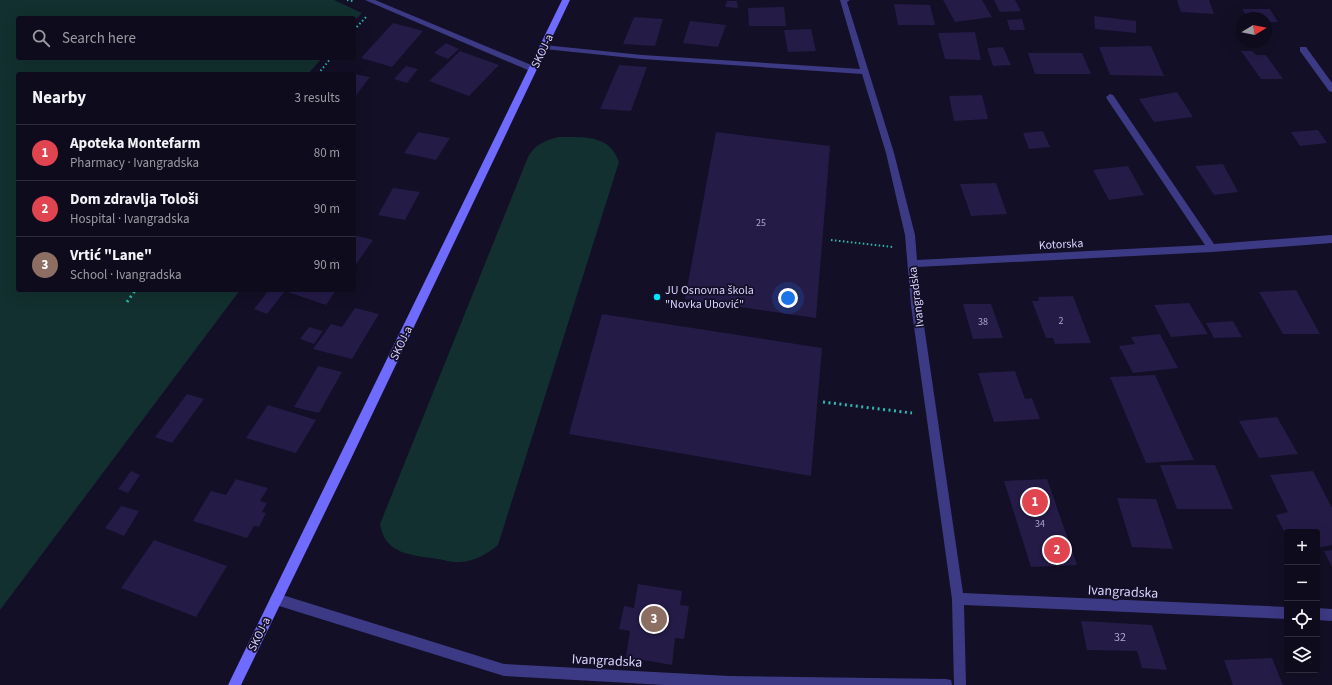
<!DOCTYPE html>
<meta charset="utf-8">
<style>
:root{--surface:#0e0b1c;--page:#171425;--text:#f1f3f6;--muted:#9b9ba3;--line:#2e2b3b;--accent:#8c9099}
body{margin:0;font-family:"Source Sans 3",sans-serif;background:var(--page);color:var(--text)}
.controls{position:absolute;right:12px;bottom:12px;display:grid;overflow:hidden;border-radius:4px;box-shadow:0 4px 16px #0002}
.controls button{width:36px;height:36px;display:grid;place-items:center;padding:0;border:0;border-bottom:1px solid var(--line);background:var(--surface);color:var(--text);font:20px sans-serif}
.compass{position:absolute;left:1236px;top:12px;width:36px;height:36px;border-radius:50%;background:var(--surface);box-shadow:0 4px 16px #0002;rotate:80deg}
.you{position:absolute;left:788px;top:298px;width:14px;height:14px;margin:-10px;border:3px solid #fff;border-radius:50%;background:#1a73e8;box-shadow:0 0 0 6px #1a73e833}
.badge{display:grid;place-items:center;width:26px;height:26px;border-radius:50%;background:var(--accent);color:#fff;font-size:13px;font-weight:700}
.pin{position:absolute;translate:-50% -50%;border:2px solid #fff;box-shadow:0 1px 4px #0006}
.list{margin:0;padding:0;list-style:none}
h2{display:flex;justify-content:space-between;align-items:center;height:52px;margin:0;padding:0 16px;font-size:17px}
h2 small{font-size:13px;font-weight:400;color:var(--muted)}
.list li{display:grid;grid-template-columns:26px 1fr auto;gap:12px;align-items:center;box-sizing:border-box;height:56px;padding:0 16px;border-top:1px solid var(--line)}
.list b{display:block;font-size:15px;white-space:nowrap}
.list p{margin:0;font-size:13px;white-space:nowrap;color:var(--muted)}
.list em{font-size:13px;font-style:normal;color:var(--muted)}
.icon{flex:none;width:22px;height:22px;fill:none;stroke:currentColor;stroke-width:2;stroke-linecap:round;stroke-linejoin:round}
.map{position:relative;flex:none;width:1332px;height:685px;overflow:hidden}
.search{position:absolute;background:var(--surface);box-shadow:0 4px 16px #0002;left:16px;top:16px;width:340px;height:44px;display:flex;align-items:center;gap:10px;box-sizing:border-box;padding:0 14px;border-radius:4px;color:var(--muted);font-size:15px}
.panel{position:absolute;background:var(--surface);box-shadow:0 4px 16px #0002;left:16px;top:72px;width:340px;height:220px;border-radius:4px}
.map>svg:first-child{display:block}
</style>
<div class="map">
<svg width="1332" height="685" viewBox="0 0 1332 685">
<rect width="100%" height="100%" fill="#130f26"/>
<path fill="#12302f" d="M 0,0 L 334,0 L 362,13 L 354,21 L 354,18 L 18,18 L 18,58 L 322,58 L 308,74 L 18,74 L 18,290 L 240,290 L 0,610 Z
M 558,137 C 583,137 610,134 619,162 L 498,545 C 487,554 474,562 459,562 C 452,563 445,560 438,559 C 412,555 385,555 380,524 L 528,157 C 535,144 545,141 558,137 Z"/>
<path fill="#241b47" d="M 943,0 L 982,0 L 992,17 L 955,22 Z
M 994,0 L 1015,0 L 1021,11 L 1000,12 Z
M 1177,0 L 1209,0 L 1214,14 L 1181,12 Z
M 727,1 L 737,1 L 738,8 L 725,7 Z
M 894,4 L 930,5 L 935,25 L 898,25 Z
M 784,7 L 786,26 L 749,26 L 748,8 Z
M 1242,9 L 1270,9 L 1278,22 L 1266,22 L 1266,18 L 1248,18 Z
M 1094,16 L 1136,21 L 1136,33 L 1095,29 Z
M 634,17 L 663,19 L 655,46 L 623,44 Z
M 1022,19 L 1025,30 L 1010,30 L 1007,20 Z
M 690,21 L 726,25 L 718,47 L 683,43 Z
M 393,23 L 423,31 L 392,67 L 361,58 Z
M 811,29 L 816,51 L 788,52 L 784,30 Z
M 975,32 L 981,60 L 945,59 L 938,33 Z
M 446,43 L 459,49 L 448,59 L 434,53 Z
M 1151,46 L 1164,76 L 1110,75 L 1099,47 Z
M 1003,47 L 1011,65 L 993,66 L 987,48 Z
M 460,51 L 499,65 L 469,96 L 429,81 Z
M 1241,51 L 1252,51 L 1256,55 L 1266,55 L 1283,79 L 1261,79 Z
M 1028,53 L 1082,53 L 1091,74 L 1035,74 Z
M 619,65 L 647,67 L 631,111 L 600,109 Z
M 406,66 L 418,69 L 407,83 L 394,79 Z
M 354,74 L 370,77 L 354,98 Z
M 1177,92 L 1193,117 L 1154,122 L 1139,99 Z
M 982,95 L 988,119 L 954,121 L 949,96 Z
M 1318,130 L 1327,143 L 1300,146 L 1291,132 Z
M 1043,131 L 1050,147 L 1029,149 L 1023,133 Z
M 418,132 L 450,138 L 436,160 L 404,153 Z
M 716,132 L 830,146 L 816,318 L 685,299 Z
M 1223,164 L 1238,192 L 1214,195 L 1195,166 Z
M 1128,166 L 1144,195 L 1109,200 L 1093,170 Z
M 996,183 L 1007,214 L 971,216 L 960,184 Z
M 393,188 L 420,192 L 405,220 L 378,215 Z
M 354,235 L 373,240 L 354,267 Z
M 269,290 L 336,290 L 326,305 L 285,291 L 267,314 L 254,309 Z
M 1296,290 L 1320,334 L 1283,334 L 1259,292 Z
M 1073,296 L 1091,343 L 1055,344 L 1053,338 L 1046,338 L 1032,301 L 1039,301 L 1038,297 Z
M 1189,303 L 1208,334 L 1171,337 L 1154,305 Z
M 963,304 L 991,304 L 1003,338 L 973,339 Z
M 355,308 L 379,314 L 352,359 L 313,349 L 331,324 L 342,327 Z
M 602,314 L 822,348 L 811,476 L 569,434 Z
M 1233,321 L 1242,337 L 1214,338 L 1206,323 Z
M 309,327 L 323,331 L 314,344 L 300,339 Z
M 1160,334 L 1178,368 L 1133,373 L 1119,346 L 1135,344 L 1131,337 Z
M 318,366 L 342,372 L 319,413 L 294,407 Z
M 1015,371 L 1025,399 L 1032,398 L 1040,419 L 994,422 L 978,373 Z
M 1155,375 L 1194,460 L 1146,463 L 1110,377 Z
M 187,394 L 204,399 L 172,443 L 155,437 Z
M 268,405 L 316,420 L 296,453 L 246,438 Z
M 1277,417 L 1298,454 L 1259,458 L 1239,421 Z
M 1160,465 L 1215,465 L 1233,509 L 1177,509 Z
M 131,471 L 140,475 L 128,493 L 118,489 Z
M 1313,471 L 1332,508 L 1332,545 L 1317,548 L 1317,532 L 1287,532 L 1287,538 L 1276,515 L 1288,512 L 1270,475 Z
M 236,479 L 268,488 L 260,501 L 267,503 L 262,512 L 266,513 L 259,527 L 254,526 L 247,538 L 193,521 L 211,491 L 226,495 Z
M 1047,479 L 1077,565 L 1031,567 L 1004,481 Z
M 1117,498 L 1156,499 L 1173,549 L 1132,547 Z
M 121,506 L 139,511 L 124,536 L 105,528 Z
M 154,540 L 227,566 L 196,617 L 121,588 Z
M 1332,550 L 1332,567 L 1324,551 Z
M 638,584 L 682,591 L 680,605 L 689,606 L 684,639 L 675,638 L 672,665 L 626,657 L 630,631 L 619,629 L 624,606 L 634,608 Z
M 1081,621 L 1152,625 L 1167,670 L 1142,668 L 1137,651 L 1087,650 Z
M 1272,658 L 1283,685 L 1233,685 L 1224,660 Z"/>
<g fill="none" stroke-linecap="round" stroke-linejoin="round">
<path stroke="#2fb8b0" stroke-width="2" stroke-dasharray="1.5 2.5" stroke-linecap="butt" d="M 347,0 L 353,1
M 354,30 L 367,16
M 318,74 L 331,58
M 831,240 L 893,247
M 134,293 L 136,290"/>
<path stroke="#2fb8b0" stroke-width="3" stroke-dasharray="2 3.5" stroke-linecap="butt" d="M 127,302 L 134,292
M 823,402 L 912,413"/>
<path fill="#3d3a85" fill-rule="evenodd" d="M 365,0 L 375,0 L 536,67 L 537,69 L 536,71 L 530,71 Z"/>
<path fill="#3d3a85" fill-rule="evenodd" d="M 840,0 L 850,0 L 847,2 L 894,153 L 915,235 L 917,260 L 1205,245 L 1107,99 L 1106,97 L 1110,94 L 1113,95 L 1214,244 L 1332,235 L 1332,243 L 1212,252 L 917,267 L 921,305 L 963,593 L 1287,607 L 1287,619 L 964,605 L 966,685 L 954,685 L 952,599 L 911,305 L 905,235 L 886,153 L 862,74 L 642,59 L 544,49 L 540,47 L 544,45 L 642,55 L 860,69 Z
M 1300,47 L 1306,47 L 1332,83 L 1332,92 L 1329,91 L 1300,51 Z
M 276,593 L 504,664 L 729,676 L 946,679 L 951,680 L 952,685 L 665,685 L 504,676 L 276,605 L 272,603 L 270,599 L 272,595 Z
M 1317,608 L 1332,609 L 1332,621 L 1317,620 Z"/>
<path fill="#6f6bff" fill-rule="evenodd" d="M 562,0 L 570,0 L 348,465 L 241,685 L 228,685 Z"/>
</g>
<circle fill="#00e5ff" stroke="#130f26" stroke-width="1.5" cx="657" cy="297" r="4"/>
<g text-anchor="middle" stroke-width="3.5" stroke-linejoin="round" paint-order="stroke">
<g font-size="10" fill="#aca6d1">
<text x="761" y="226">25</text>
<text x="1061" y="324">2</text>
<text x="983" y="325">38</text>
<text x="1040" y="527">34</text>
</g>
<g font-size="12" fill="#d9d4ff" stroke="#130f26">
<text transform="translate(542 51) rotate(-64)" y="4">SKOJ-a</text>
<text transform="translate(1061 244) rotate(-3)" y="4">Kotorska</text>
<text transform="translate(916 297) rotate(-97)" y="4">Ivangradska</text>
<text transform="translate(401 343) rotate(-64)" y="4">SKOJ-a</text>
<text transform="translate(259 634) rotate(-64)" y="4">SKOJ-a</text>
</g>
<g font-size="12" fill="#d9d4ff" stroke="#130f26" text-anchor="start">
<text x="665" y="294">JU Osnovna škola<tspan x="665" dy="14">"Novka Ubović"</tspan></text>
</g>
<g font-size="12" fill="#aca6d1">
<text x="1120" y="641">32</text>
</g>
<g font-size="14" fill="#d9d4ff" stroke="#130f26">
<text transform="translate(1123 591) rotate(3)" y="5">Ivangradska</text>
<text transform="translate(607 660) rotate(3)" y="5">Ivangradska</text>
</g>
</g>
</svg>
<div class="controls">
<button>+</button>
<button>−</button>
<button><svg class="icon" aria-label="locate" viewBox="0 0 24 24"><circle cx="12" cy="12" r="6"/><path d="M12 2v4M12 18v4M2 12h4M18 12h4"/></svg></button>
<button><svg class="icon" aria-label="layers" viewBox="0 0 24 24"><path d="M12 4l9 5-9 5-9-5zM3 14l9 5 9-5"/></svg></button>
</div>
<svg class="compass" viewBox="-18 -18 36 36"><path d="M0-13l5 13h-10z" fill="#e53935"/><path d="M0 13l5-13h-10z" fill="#9b9ba3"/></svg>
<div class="you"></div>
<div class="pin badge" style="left:1035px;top:502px;background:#e0444e">1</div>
<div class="pin badge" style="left:1057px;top:550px;background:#e0444e">2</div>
<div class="pin badge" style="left:654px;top:619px;background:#8d6e63">3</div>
<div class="search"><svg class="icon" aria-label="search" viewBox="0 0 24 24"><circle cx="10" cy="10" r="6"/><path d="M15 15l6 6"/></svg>Search here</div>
<section class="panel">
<h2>Nearby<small>3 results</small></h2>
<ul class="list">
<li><span class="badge" style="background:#e0444e">1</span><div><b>Apoteka Montefarm</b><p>Pharmacy · Ivangradska</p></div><em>80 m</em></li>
<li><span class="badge" style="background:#e0444e">2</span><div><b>Dom zdravlja Tološi</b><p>Hospital · Ivangradska</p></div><em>90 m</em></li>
<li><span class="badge" style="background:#8d6e63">3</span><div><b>Vrtić &quot;Lane&quot;</b><p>School · Ivangradska</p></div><em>90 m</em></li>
</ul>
</section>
</div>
